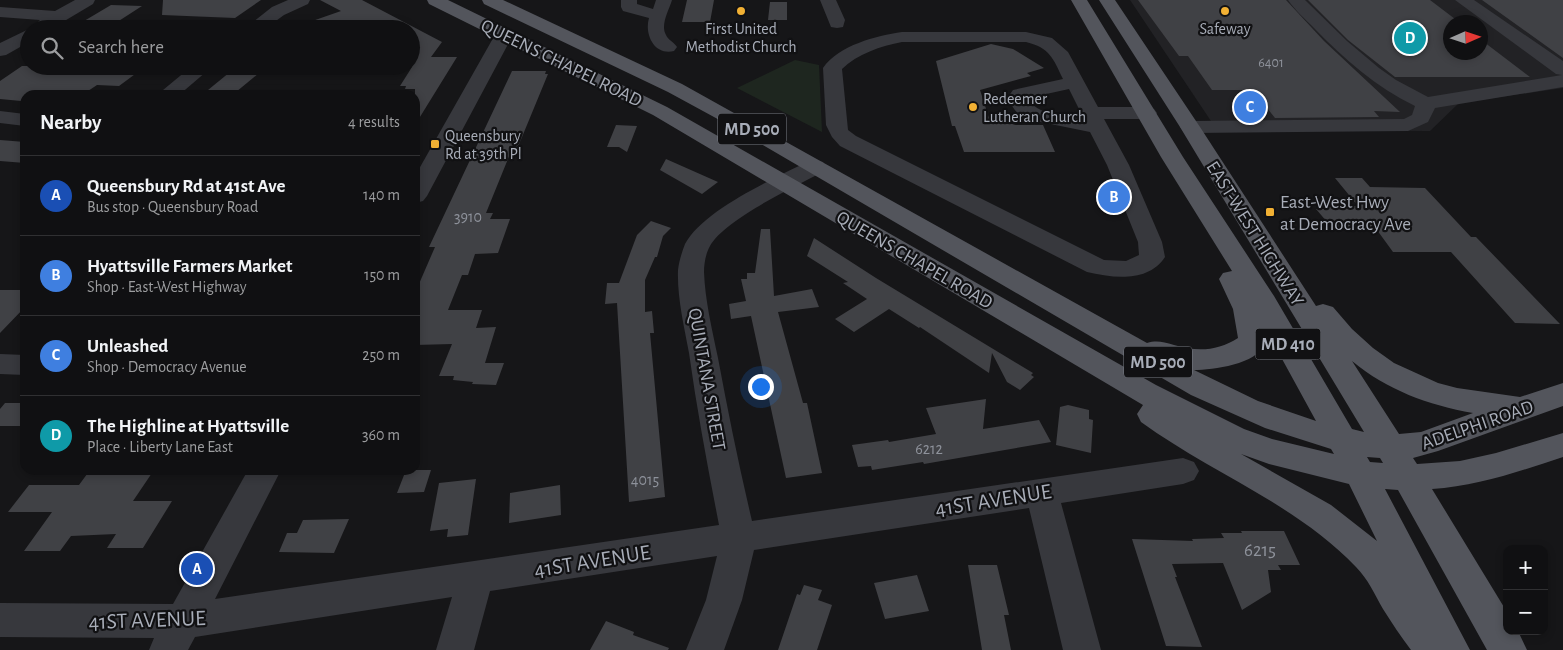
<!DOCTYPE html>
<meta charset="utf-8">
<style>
:root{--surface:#101012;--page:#19191b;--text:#f1f3f6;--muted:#9c9d9f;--line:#303032;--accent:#f2b134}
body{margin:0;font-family:"Alegreya Sans",sans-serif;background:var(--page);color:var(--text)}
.controls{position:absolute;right:15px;bottom:15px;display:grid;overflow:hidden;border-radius:10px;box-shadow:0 2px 8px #0003}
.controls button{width:45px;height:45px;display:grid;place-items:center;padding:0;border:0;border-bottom:1px solid var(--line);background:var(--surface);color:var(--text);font:25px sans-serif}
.compass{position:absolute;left:1443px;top:15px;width:45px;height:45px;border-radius:50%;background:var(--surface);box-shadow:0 2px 8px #0003;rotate:87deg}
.you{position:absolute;left:760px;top:386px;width:18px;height:18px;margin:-12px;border:4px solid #fff;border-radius:50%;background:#1a73e8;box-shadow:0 0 0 8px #1a73e833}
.badge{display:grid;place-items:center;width:32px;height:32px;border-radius:50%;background:var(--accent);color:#fff;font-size:16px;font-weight:700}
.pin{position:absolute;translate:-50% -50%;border:2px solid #fff;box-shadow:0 1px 5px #0006}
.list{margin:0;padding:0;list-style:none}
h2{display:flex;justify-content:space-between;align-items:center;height:65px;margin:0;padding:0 20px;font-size:21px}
h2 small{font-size:16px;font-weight:400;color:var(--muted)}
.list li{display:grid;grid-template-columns:32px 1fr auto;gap:15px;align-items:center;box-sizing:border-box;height:80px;padding:0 20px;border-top:1px solid var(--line)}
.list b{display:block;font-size:19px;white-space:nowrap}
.list p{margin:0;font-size:16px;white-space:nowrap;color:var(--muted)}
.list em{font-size:16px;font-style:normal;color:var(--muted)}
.icon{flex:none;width:28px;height:28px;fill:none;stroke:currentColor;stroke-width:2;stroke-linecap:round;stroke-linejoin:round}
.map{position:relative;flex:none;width:1563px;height:650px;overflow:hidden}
.search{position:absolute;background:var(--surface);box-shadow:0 2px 8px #0003;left:20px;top:20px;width:400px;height:55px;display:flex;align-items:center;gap:12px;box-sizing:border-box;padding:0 18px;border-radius:28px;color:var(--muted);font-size:19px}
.panel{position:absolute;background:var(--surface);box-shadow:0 2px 8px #0003;left:20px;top:90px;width:400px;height:385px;border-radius:15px}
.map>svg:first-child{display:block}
</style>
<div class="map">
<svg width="1563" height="650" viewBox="0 0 1563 650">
<rect width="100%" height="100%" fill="#161618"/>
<path fill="#222225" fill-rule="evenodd" d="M 1130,0 L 1563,0 L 1563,88 L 1459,103 L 1430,131 L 1217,130 ZM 1450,22 L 1480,22 L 1480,52 L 1450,52 Z"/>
<path fill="#1e261f" d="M 795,60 L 819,65 L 822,132 L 737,88 Z"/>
<path fill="#404145" d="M 163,0 L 261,0 L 235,18 L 162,15 Z
M 320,0 L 362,0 L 442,42 L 431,57 L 457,57 L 415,125 L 415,89 L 405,89 L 406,86 L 400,86 L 412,67 L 411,29 L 299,29 L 298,26 L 341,11 Z
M 687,0 L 714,0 L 710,22 L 682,22 Z
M 1138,0 L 1286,0 L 1324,41 L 1400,112 L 1374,111 L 1379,117 L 1275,118 L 1253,90 L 1212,90 L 1188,56 L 1179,56 Z
M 1308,0 L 1430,0 L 1459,22 L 1450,22 L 1450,52 L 1480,52 L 1480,39 L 1530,77 L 1395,77 L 1348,40 Z
M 1482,0 L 1563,0 L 1563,58 Z
M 770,2 L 787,2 L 787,20 L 768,20 Z
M 111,5 L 142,6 L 111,26 L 79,24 Z
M 991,44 L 1013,49 L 1044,68 L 1027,73 L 1031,76 L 980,90 L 989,118 L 1016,125 L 1043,125 L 1055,152 L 964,152 L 955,126 L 952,126 L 936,61 Z
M 22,66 L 127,66 L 124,68 L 142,69 L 119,86 L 97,85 L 82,95 L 25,95 L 25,99 L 21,101 L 0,99 L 0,81 Z
M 512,71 L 546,71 L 545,74 L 548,74 L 515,154 L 510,154 L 486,213 L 493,213 L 490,219 L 510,219 L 498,253 L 475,254 L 468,275 L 462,275 L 448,310 L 482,310 L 476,328 L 496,327 L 485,363 L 504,363 L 496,385 L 472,384 L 473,382 L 453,380 L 454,376 L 439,376 L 452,344 L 415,345 L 415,293 L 435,247 L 429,247 Z
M 230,72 L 259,73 L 236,92 L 208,90 Z
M 616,125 L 637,126 L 627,152 L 619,147 L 607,147 Z
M 0,140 L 25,142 L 25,163 L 0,161 Z
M 666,159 L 718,182 L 702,194 L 660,170 Z
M 1335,178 L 1362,178 L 1370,187 L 1425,188 L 1471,237 L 1476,237 L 1560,324 L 1515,323 L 1451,252 L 1393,252 L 1377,230 L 1333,229 L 1316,209 L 1328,209 L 1325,206 L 1358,206 Z
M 651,221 L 671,228 L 663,236 L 657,257 L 655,257 L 645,280 L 645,312 L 652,311 L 654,333 L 650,333 L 665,497 L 629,502 L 617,303 L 605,304 L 607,283 L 619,283 L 637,235 Z
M 761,229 L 770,229 L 774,296 L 812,289 L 819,307 L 778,312 L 803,403 L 807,403 L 822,473 L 786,478 L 751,316 L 731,319 L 729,304 L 746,301 L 741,279 L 747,279 L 747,273 L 755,273 Z
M 814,238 L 876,278 L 1033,373 L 1031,375 L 1034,377 L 1020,390 L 1007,382 L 992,353 L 989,373 L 920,327 L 919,328 L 889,309 L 854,332 L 835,319 L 867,299 L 843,283 L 848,282 L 807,256 Z
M 0,290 L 25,290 L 25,307 L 0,333 Z
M 986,399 L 983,429 L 1039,420 L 1051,442 L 924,464 L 923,462 L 872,470 L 871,466 L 858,467 L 852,445 L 888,440 L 889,442 L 936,434 L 926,408 Z
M 5,403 L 25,403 L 25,426 L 0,426 L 0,409 Z
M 1068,405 L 1089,410 L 1089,419 L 1093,420 L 1091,453 L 1056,445 L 1060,407 Z
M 90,470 L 154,470 L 133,501 L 172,501 L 143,548 L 107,548 L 116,534 L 71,536 L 60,551 L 24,551 L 52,512 L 8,512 L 29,485 L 79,485 Z
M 406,470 L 431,470 L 424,492 L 397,493 Z
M 476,479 L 468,535 L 447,537 L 448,529 L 430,531 L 439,483 Z
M 560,485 L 561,515 L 509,523 L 510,493 Z
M 349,519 L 334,553 L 279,552 L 287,533 L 297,533 L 303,520 Z
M 1241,531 L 1284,531 L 1300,565 L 1278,565 L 1281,570 L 1268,570 L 1271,592 L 1242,610 L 1223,563 L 1172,564 L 1177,577 L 1175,577 L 1202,647 L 1166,646 L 1132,539 L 1193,541 L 1192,539 L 1224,538 L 1221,533 L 1242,533 Z
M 968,565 L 997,565 L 1009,615 L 1004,615 L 1011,650 L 982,650 Z
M 917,575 L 929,611 L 885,619 L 874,583 Z
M 804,585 L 822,590 L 818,600 L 832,605 L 817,650 L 778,650 L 797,594 L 800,595 Z
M 606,621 L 634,632 L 633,635 L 669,648 L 668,650 L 590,650 Z"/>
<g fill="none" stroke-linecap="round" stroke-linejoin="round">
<path fill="#37383d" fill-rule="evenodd" d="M 75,0 L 95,0 L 93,4 L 51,29 L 36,29 L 34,26 L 40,20 L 0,17 L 0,7 L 55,11 Z
M 288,0 L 310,0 L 308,4 L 284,15 L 265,29 L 244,29 L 272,7 Z
M 621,0 L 637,0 L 637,4 L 653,9 L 656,0 L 672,0 C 669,10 660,25 666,35 C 668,40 674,42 677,47 L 674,51 C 655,56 644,35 649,18 L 623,11 L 621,7 Z
M 820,0 L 836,0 L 845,20 L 843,27 L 837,28 L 831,27 Z
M 1288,0 L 1305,0 L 1347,41 L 1379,68 L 1396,80 L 1428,97 L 1562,75 L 1556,74 L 1455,0 L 1474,0 L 1563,61 L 1563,87 L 1435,108 L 1428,122 L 1408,131 L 1190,133 L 1183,131 L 1180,127 L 1183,123 L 1190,121 L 1404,119 L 1412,115 L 1415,106 C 1376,87 1344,59 1314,28 C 1305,19 1295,10 1288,0 Z
M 505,28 L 511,29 L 514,33 L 427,196 L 423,201 L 415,203 L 415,176 L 496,33 L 499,29 Z
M 29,29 L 29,42 L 6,55 L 0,56 L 0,43 Z
M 902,32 L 1026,32 L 1052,38 L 1068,52 L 1098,107 L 1147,107 L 1154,109 L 1157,113 L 1154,117 L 1147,119 L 1104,119 L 1129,165 L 1162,242 L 1165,257 C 1148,283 1113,278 1087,272 L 840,146 L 832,137 L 826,125 L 823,68 C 839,45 876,36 902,32 ZM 902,42 L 1026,42 C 1050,48 1053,58 1063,79 L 1013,90 L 1008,97 C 1012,107 1016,114 1026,119 L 1090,132 L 1107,165 L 1138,242 L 1139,255 L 1126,261 L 1104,260 L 856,136 L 848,130 L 842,69 C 857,54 881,46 902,42 ZM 1069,89 L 1084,119 C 1066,115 1036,116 1028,98 Z
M 192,66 L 213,66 L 179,95 L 157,95 Z
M 0,111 L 25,114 L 25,126 L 0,123 Z
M 815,160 L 823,162 L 826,167 L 823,172 C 795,186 724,220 710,246 C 706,253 704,263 704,272 C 705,300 712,329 718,358 C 728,412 739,466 752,521 L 1183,458 L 1194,462 L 1199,471 L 1194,480 L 1183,484 L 1061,503 L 1101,650 L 1063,650 L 1029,508 L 754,550 L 742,600 L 724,650 L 686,650 L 706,600 L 717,556 L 490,591 L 474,650 L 436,650 L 452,597 L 195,637 L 188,650 L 149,650 L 154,638 L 0,637 L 0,603 L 173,604 L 248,470 L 281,470 L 215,599 L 719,525 C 708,468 697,411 689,353 C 684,326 677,297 678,270 C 679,261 682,252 685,244 C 703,210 773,179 807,162 Z
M 0,354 L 25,355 L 25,375 L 0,374 Z"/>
<path fill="#53555c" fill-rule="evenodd" d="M 427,0 L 448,0 L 667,107 L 1156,385 L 1244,429 L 1272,439 L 1334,454 L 1331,449 L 1265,428 L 1191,395 L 725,123 L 668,92 L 484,4 L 482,0 L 503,0 L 682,84 L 1147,343 C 1157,340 1163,342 1174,345 C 1197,352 1218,351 1238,338 L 1233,309 L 1219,279 L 1223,273 L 1232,271 L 1161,157 L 1071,0 L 1087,0 L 1183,157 L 1274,296 L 1352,429 L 1364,432 L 1180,127 L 1099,0 L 1115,0 L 1200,127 L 1316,306 L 1323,304 L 1333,307 L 1352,329 L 1373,348 L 1394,363 L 1438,383 L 1457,388 L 1520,397 L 1563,383 L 1563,406 L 1438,451 L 1413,458 L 1417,464 L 1460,461 L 1496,453 L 1563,433 L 1563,457 C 1520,471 1478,486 1432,489 L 1507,612 L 1507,631 L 1518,631 L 1527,650 L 1487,650 L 1398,490 L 1385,489 L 1470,650 L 1411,650 C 1401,637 1392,623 1383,609 C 1375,595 1368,579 1356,567 C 1296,504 1211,473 1141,422 L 1137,414 L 1143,405 L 653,115 L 429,4 ZM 1265,328 L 1316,421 L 1258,401 L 1194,370 C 1213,370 1257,364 1265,344 C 1267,339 1266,333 1265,328 ZM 1352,361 C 1387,390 1428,405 1473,413 L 1421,432 L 1399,434 ZM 1241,454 L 1269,464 L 1349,484 L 1377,541 L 1331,505 ZM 1367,457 L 1380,458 L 1383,463 L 1370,462 Z"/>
</g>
<g fill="#f2b134" stroke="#111113" stroke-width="2">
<circle cx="741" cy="11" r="5"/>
<circle cx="1225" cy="11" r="5"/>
<circle cx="973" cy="107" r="5"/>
<rect x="430" y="139" width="10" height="10" rx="2.5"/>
<rect x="1265" y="207" width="10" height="10" rx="2.5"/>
</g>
<g text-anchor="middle" stroke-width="4.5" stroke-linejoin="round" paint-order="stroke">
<g font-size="14" fill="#8e929b">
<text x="1271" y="67">6401</text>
</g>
<g font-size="16" fill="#a8adb8" stroke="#111113">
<text x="741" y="34">First United<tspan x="741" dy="18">Methodist Church</tspan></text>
<text x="1225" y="34">Safeway</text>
<text x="983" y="104" text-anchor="start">Redeemer<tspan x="983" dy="18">Lutheran Church</tspan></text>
<text x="445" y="141" text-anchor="start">Queensbury<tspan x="445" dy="18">Rd at 39th Pl</tspan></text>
</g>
<g font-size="16" fill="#8e929b">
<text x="468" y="222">3910</text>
<text x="929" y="454">6212</text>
<text x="645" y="485">4015</text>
</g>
<g fill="#111113" stroke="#7b7e86" stroke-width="1">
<rect x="718" y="113.5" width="68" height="31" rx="4"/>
<rect x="1255.5" y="328.5" width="65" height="31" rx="4"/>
<rect x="1124" y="346.5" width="68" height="31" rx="4"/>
</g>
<g font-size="18" font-weight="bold" fill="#a8adb8">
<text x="752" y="135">MD 500</text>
<text x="1288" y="350">MD 410</text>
<text x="1158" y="368">MD 500</text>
</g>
<g font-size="19" fill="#a8adb8" stroke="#111113">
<text transform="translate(562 62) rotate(26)" y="7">QUEENS CHAPEL ROAD</text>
<text transform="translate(1256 233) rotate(58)" y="7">EAST-WEST HIGHWAY</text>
<text transform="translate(915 259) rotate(30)" y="7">QUEENS CHAPEL ROAD</text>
<text transform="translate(708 379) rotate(80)" y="7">QUINTANA STREET</text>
<text transform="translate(1477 424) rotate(-19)" y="7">ADELPHI ROAD</text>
</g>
<g font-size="19" fill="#a8adb8" stroke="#111113" text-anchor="start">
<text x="1280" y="208">East-West Hwy<tspan x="1280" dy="22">at Democracy Ave</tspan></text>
</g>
<g font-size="19" fill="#8e929b">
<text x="1260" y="556">6215</text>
</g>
<g font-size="22" fill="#a8adb8" stroke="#111113">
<text transform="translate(993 499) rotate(-9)" y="8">41ST AVENUE</text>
<text transform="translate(592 560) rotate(-9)" y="8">41ST AVENUE</text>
<text transform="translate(147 619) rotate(-2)" y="8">41ST AVENUE</text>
</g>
</g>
</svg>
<div class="controls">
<button>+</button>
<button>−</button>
</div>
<svg class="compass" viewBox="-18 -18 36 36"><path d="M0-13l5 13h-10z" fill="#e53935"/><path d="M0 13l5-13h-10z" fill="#9c9d9f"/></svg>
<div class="you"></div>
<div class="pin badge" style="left:197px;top:569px;background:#1a4fb4">A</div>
<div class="pin badge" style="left:1114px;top:197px;background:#3f7fe0">B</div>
<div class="pin badge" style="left:1250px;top:107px;background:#3f7fe0">C</div>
<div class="pin badge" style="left:1410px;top:38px;background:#0f9aa8">D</div>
<div class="search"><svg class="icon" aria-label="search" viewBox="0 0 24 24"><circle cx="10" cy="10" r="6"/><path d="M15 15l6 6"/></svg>Search here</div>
<section class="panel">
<h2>Nearby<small>4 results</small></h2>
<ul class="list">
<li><span class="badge" style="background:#1a4fb4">A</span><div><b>Queensbury Rd at 41st Ave</b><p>Bus stop · Queensbury Road</p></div><em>140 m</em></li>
<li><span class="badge" style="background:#3f7fe0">B</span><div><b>Hyattsville Farmers Market</b><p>Shop · East-West Highway</p></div><em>150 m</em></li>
<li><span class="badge" style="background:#3f7fe0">C</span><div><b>Unleashed</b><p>Shop · Democracy Avenue</p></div><em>250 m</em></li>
<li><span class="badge" style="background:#0f9aa8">D</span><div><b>The Highline at Hyattsville</b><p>Place · Liberty Lane East</p></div><em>360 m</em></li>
</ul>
</section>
</div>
